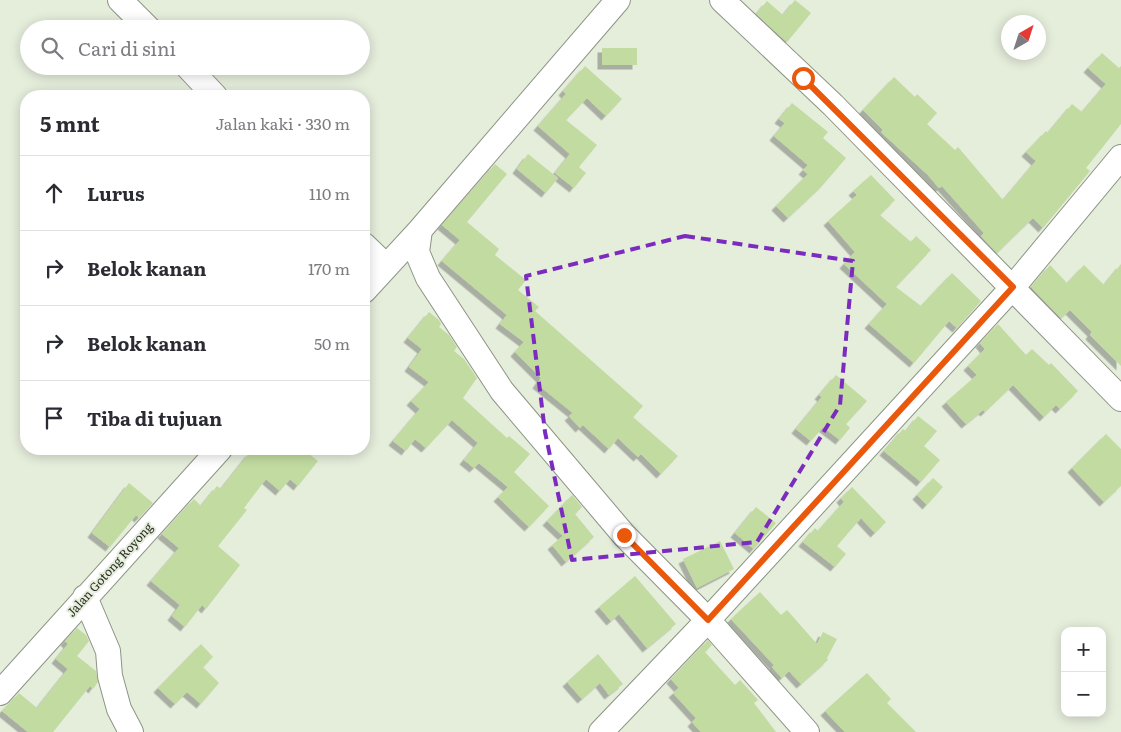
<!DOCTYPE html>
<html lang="id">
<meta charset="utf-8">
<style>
:root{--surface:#fff;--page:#f2f2f3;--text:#2b2b33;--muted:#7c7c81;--line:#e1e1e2}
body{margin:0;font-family:Literata,serif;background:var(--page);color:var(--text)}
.controls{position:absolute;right:15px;bottom:15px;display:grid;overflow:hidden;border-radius:10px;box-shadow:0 2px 12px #0003}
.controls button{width:45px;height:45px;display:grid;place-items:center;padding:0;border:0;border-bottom:1px solid var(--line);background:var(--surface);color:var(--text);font:25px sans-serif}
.compass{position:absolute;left:1001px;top:15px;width:45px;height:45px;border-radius:50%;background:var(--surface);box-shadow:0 2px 12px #0003;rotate:39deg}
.stop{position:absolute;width:15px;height:15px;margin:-11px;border:4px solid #ea580c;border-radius:50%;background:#fff}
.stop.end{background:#ea580c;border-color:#fff;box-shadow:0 1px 5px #0008}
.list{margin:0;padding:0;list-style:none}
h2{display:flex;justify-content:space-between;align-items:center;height:65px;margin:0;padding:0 20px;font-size:21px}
h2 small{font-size:16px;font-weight:400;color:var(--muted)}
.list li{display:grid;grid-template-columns:32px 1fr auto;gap:15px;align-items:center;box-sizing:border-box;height:75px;padding:0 20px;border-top:1px solid var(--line)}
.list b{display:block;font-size:19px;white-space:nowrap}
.list em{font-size:16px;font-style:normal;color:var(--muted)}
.icon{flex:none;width:28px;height:28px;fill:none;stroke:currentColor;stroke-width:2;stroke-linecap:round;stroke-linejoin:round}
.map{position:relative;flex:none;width:1121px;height:732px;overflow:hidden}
.search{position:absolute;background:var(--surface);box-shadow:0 2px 12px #0003;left:20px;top:20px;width:350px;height:55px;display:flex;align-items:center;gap:12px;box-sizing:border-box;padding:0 18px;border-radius:28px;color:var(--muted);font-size:19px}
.panel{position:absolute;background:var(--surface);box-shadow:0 2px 12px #0003;left:20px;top:90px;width:350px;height:365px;border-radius:20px}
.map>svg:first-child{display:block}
</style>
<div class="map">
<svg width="1121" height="732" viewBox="0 0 1121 732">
<defs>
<filter id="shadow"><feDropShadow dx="-4.5" dy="4.5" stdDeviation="0" flood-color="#0004"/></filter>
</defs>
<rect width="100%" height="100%" fill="#e5eddb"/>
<path fill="#c2dba0" filter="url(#shadow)" d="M 795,0 L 811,13 L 787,42 L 756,14 L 767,1 L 783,15 Z
M 602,48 L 637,48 L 637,65 L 602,65 Z
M 1102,53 L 1119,68 L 1121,66 L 1121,124 L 1086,168 L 1090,171 L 1043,228 L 1033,218 L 997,253 L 981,236 L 984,233 L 942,186 L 939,188 L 928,175 L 881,132 L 883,130 L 863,110 L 894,77 L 915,97 L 917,94 L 937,113 L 927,124 L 955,150 L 958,147 L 1003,200 L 1036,161 L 1026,152 L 1046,131 L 1048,133 L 1072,104 L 1082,112 L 1106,84 L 1088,68 Z
M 585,66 L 622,99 L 606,116 L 587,98 L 566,120 L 597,145 L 579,167 L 586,173 L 574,188 L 555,173 L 570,154 L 538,126 L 566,94 L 563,91 Z
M 792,103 L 828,132 L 823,138 L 846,158 L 822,186 L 788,218 L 776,206 L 808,174 L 803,170 L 808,165 L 774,136 L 785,123 L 779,119 Z
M 528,154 L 558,178 L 546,193 L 517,169 Z
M 495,164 L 507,174 L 467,222 L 499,249 L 495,255 L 526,280 L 518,290 L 539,307 L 535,311 L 643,406 L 633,417 L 678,456 L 661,474 L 641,454 L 638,457 L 618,438 L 609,449 L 583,425 L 580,428 L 569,416 L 573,413 L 537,384 L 541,378 L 515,352 L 524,342 L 500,324 L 507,315 L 442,261 L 460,240 L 442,225 Z
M 871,175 L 895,200 L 880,215 L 911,242 L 916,236 L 931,250 L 896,287 L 921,306 L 952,273 L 981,301 L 957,328 L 949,321 L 914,363 L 869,324 L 887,304 L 844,264 L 855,252 L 828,221 L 857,195 L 853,191 Z
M 1121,264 L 1121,366 L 1090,335 L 1092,332 L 1070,310 L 1061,318 L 1031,287 L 1050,265 L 1067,283 L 1084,265 L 1104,285 Z
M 429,312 L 439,320 L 441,324 L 439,327 L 449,335 L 457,347 L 454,351 L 464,359 L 477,378 L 463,398 L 507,438 L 509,436 L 530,454 L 514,472 L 549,506 L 529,527 L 498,497 L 508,487 L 479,463 L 474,468 L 464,460 L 478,443 L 452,420 L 426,448 L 415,439 L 406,451 L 393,441 L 420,409 L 411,401 L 429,382 L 409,367 L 422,349 L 408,338 Z
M 998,324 L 1026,355 L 1032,349 L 1049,365 L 1051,363 L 1078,391 L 1060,409 L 1056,405 L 1044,417 L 1013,385 L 985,412 L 983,410 L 966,424 L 946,402 L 977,375 L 968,366 L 985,349 L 980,343 Z
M 836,375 L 867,401 L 846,424 L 850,428 L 840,440 L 823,427 L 811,441 L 796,429 L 822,397 L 819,395 Z
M 918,416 L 937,431 L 924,446 L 940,460 L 921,482 L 884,451 L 903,429 L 906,431 Z
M 1106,434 L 1121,449 L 1121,486 L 1104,502 L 1072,468 Z
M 259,449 L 303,449 L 318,461 L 298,486 L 290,479 L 280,491 L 266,479 L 244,508 L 247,510 L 218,546 L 240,565 L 206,609 L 202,605 L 185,627 L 172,616 L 180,605 L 151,581 L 179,548 L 162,534 L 194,499 L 201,506 L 217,486 L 221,489 L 250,452 L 254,456 Z
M 933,478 L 943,487 L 927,505 L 917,495 Z
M 129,483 L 153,503 L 139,518 L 136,515 L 110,547 L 92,533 Z
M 852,487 L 886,522 L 875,533 L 861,518 L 837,546 L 846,554 L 835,567 L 803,542 L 815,528 L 818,531 L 844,502 L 841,498 Z
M 572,495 L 582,507 L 575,514 L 594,537 L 566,562 L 552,545 L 563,536 L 547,521 Z
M 756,507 L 776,523 L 754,549 L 735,533 Z
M 720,541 L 734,569 L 697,588 L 683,559 Z
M 635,576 L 676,624 L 647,648 L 619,614 L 611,621 L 599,607 Z
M 760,592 L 781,615 L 787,610 L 817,644 L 823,632 L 837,639 L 827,658 L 828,660 L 801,684 L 789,671 L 782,678 L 772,667 L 774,665 L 731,619 Z
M 77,628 L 86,635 L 89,641 L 77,656 L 96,671 L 98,682 L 93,689 L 90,686 L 53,732 L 28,732 L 2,711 L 19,693 L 37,708 L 68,669 L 56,659 L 68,644 L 65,641 Z
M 708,640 L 712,645 L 705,652 L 735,685 L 740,680 L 758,700 L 754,703 L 776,732 L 701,732 L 692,722 L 696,718 L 673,693 L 679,688 L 671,679 Z
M 201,644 L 213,657 L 203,667 L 219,683 L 201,704 L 187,692 L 175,704 L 158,688 Z
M 598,654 L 623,684 L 609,695 L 600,683 L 582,699 L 567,682 Z
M 867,673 L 891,699 L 887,703 L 916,732 L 845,732 L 825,711 Z"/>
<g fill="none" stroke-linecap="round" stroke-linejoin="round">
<g stroke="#8c9483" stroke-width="26">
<path id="minor" d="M 120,0 L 149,29
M 618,0 L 426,223 L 420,230 L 417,252 L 428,278 L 502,391 L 624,535 L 708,620 L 807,732
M 722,0 L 833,105 L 1121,399
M 187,66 L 215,96
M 364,245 L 386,266
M 364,291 L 420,230
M 85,597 L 108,651 L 110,676 L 119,709 L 131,732
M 0,693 L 220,449
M 601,732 L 708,620 L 1013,287 L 1121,157"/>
</g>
<use href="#minor" stroke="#fff" stroke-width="24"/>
</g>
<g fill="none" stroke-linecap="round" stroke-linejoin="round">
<path stroke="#ea580c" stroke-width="6" d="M 624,535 L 708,620 L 1013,287 L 803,78"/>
</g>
<path fill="none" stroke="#7b2cbf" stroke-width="4" stroke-dasharray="10 6" stroke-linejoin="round" d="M 685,236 L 853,261 L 840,405 L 757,542 L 572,560 L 545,432 L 526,276 Z"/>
<g text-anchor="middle" stroke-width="4" stroke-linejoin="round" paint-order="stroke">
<g font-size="12" fill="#2b2e27" stroke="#e5eddb">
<text transform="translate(110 570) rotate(-48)" y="4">Jalan Gotong Royong</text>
</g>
</g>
</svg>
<div class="controls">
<button>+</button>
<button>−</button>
</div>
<svg class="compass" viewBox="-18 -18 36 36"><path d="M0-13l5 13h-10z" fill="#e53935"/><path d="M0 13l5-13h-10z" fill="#7c7c81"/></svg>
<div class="stop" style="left:803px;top:78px"></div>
<div class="stop end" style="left:624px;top:535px"></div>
<div class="search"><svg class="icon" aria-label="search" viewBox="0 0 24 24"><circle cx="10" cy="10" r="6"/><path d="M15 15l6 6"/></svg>Cari di sini</div>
<section class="panel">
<h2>5 mnt<small>Jalan kaki · 330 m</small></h2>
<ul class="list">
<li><svg class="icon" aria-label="ahead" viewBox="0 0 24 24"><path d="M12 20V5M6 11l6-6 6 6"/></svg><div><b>Lurus</b></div><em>110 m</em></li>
<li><svg class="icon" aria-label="right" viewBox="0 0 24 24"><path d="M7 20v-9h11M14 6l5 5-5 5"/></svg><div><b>Belok kanan</b></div><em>170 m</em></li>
<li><svg class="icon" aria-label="right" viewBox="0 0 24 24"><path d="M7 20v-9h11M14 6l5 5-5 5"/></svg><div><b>Belok kanan</b></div><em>50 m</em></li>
<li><svg class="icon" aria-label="arrive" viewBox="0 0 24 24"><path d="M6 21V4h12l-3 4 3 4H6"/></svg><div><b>Tiba di tujuan</b></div></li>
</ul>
</section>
</div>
